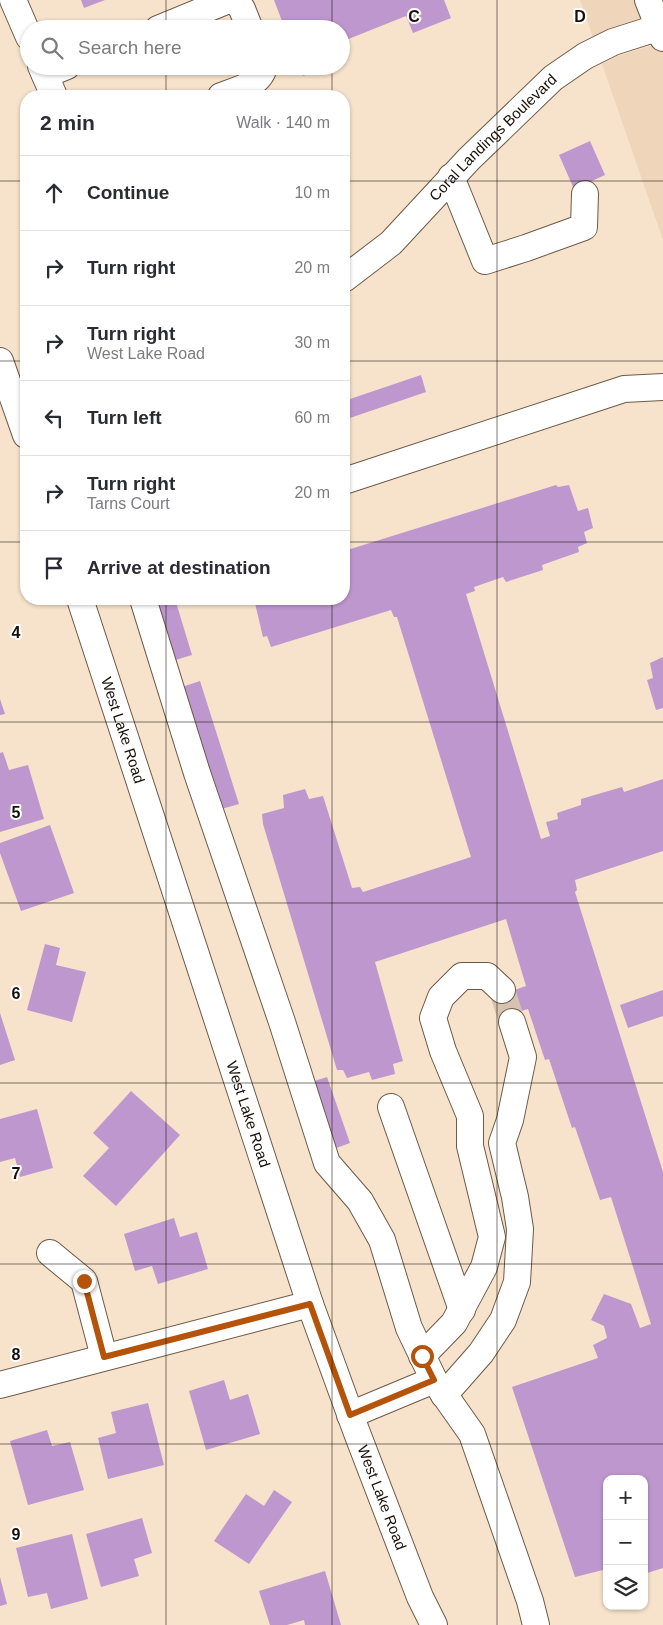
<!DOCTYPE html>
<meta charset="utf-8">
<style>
:root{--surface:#fff;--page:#f2f2f3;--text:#2b2b33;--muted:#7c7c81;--line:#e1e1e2}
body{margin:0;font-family:Arial,sans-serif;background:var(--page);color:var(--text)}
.controls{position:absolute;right:15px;bottom:15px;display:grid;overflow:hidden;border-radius:10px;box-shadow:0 1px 4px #0004}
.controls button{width:45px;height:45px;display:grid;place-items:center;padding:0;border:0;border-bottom:1px solid var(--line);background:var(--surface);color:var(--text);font:25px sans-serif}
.stop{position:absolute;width:15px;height:15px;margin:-11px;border:4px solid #b45309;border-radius:50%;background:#fff}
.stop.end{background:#b45309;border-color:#fff;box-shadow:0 1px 5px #0008}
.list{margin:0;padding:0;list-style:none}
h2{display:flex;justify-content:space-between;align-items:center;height:65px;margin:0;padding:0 20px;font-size:21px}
h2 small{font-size:16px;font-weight:400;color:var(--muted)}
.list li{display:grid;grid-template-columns:32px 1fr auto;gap:15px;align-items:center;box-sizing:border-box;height:75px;padding:0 20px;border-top:1px solid var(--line)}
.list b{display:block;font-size:19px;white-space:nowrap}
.list p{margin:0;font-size:16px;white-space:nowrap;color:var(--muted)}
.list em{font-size:16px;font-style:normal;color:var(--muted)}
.icon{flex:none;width:28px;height:28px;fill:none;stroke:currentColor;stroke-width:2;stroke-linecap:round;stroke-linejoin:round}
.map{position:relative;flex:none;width:663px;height:1625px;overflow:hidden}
.search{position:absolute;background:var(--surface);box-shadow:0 1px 4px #0004;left:20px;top:20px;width:330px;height:55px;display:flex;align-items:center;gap:12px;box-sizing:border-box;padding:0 18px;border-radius:28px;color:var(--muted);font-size:19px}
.panel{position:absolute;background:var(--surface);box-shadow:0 1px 4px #0004;left:20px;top:90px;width:330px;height:515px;border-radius:20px}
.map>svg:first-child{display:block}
</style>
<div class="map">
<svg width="663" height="1625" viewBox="0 0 663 1625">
<rect width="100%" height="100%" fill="#f7e2cc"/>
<path fill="#efd5b9" d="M 580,0 L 663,0 L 663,11 L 608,29 L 593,37 Z
M 663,42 L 663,240 L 602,64 L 618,56 Z"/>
<path fill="#be97cf" d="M 81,0 L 105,0 L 84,8 Z
M 274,0 L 444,0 L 451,18 L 413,33 L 406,16 L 341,42 L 341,29 L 285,29 Z
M 299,66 L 328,66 L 303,76 Z
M 590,141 L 605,175 L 574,189 L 559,155 Z
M 421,375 L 426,392 L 344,420 L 344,401 Z
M 556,485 L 558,487 L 569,485 L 578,511 L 588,508 L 593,528 L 584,532 L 587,543 L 578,547 L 579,552 L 542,565 L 543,570 L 506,582 L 503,577 L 474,587 L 475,591 L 466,594 L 541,839 L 550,836 L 546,822 L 558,819 L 557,813 L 581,805 L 581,799 L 622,787 L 624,792 L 663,779 L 663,851 L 575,880 L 577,890 L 575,892 L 663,1172 L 663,1568 L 644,1574 L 644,1479 L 607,1479 L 607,1569 L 575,1577 L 512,1387 L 598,1358 L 593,1345 L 607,1338 L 604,1326 L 591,1320 L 604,1294 L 631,1304 L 640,1328 L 651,1324 L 611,1197 L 600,1200 L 575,1127 L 572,1128 L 549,1059 L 545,1060 L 528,1009 L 508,1015 L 503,994 L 526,986 L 506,919 L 375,962 L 403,1061 L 393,1064 L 395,1074 L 372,1080 L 369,1072 L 347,1078 L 343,1070 L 337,1070 L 263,824 L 262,814 L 284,808 L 283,795 L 305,789 L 309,799 L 323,796 L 352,888 L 360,887 L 363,892 L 471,857 L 397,617 L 394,617 L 391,610 L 271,647 L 267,636 L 263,637 L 254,599 L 344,599 L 344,551 Z
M 164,599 L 175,599 L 192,655 L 169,662 L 151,602 Z
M 663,657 L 663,708 L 656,710 L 647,680 L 653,678 L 650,663 Z
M 200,681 L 239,804 L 218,810 L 179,688 Z
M 0,699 L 5,714 L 0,715 Z
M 3,752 L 9,770 L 28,765 L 44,819 L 0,832 L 0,753 Z
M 50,825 L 74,893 L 21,911 L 0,853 L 0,843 Z
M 45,944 L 60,948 L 56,965 L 86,972 L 72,1022 L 27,1010 Z
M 663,990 L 663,1016 L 628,1028 L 620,1005 Z
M 0,1013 L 15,1060 L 0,1065 Z
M 327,1077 L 350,1143 L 328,1151 L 305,1084 Z
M 131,1091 L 180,1135 L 116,1206 L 83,1176 L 109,1148 L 93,1133 Z
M 37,1109 L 53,1168 L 20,1177 L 15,1158 L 0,1162 L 0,1119 Z
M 174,1218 L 180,1237 L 197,1232 L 208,1269 L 158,1284 L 152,1266 L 135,1271 L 124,1234 Z
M 224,1380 L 230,1400 L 248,1394 L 260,1434 L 206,1450 L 189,1391 Z
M 148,1403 L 164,1465 L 108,1479 L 98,1438 L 116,1433 L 111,1412 Z
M 47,1430 L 52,1446 L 70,1442 L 84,1490 L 28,1505 L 10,1441 Z
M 274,1490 L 292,1502 L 249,1564 L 214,1541 L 246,1494 L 264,1506 Z
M 142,1518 L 152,1553 L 134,1559 L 139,1576 L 101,1587 L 86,1534 Z
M 72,1534 L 88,1599 L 51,1609 L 47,1593 L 28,1597 L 16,1548 Z
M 325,1571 L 341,1625 L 305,1625 L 304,1620 L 287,1625 L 270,1625 L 259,1591 Z
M 0,1577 L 7,1604 L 0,1606 Z"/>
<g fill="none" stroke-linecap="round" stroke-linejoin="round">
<path stroke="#d5c2af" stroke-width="26" stroke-dasharray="26 13" stroke-linecap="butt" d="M 502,990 L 512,1022"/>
<g stroke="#6c5a47" stroke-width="28">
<g id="minor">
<path d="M 13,0 L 29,37"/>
<path d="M 648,0 L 663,38"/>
<path d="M 158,29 L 226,1 L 236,1 L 242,9 L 250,29"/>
<path d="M 41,66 L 54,96"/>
<path d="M 45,75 L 67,66"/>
<path d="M 221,96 C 236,90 261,85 264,66"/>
<path d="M 451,177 L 485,261 L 526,248 L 584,227 L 585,194"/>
<path id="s1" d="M 344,279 L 391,243 L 469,159 L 553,78 L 585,56 L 613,42 L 663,26"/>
<path d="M 0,361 L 26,435"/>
<path d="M 344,481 L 624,389 L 663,387"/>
<path id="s2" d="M 80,599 L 310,1304 L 357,1433 L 420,1597 L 434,1625"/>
<path d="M 143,599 L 197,773 L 282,1022 L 327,1163 L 360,1201 L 382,1240 L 409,1328 L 434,1380 L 472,1434 L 530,1601 L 536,1625"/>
<path d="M 391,1107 L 462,1310"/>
<path d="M 50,1253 L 84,1281 L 104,1357"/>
<path d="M 422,1356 L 454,1323 L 484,1267 L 492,1237 L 470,1146 L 470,1116 L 443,1051 L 433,1018 L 441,997 L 462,976 L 487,976 L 502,990"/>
<path d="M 0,1385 L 310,1304"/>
<path d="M 444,1395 L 481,1353 L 503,1320 L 517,1282 L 520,1229 L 515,1197 L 502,1143 L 510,1120 L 523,1057 L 512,1022"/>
<path d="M 350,1415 L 434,1380"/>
</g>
</g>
<use href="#minor" stroke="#fff" stroke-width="26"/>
</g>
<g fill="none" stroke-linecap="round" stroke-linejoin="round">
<path stroke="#b45309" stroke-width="6" d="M 84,1281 L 104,1357 L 310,1304 L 350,1415 L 434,1380 L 422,1356"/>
</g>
<path fill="none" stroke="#171008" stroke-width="1" stroke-opacity="0.55" d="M 166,0 L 166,29M 332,0 L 332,29M 497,0 L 497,1625M 166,66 L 166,96M 332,66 L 332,96M 0,181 L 26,181M 344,181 L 663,181M 0,361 L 26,361M 344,361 L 663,361M 0,542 L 26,542M 344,542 L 663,542M 166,599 L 166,1625M 332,599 L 332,1625M 0,722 L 663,722M 0,903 L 663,903M 0,1083 L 663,1083M 0,1264 L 663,1264M 0,1444 L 663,1444"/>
<g text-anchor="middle" stroke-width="4" stroke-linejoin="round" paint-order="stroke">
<g font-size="15" fill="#171008" stroke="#fff">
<text dy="5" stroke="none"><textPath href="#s1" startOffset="206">Coral Landings Boulevard</textPath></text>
<text dy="5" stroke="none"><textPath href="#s2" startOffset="138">West Lake Road</textPath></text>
<text dy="5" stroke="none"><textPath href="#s2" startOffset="542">West Lake Road</textPath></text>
<text dy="5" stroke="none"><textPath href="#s2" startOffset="948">West Lake Road</textPath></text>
</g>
</g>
<g font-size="16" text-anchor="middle" font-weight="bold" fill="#171008" stroke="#fff" stroke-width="4" stroke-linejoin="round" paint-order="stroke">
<text x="414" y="22">C</text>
<text x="580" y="22">D</text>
<text x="16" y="638">4</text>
<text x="16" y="818">5</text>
<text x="16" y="999">6</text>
<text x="16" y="1179">7</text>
<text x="16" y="1360">8</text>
<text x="16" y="1540">9</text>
</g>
</svg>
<div class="controls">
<button>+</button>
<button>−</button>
<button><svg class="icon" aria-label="layers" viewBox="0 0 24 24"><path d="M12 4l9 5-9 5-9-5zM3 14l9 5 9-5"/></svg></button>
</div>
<div class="stop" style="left:422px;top:1356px"></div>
<div class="stop end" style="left:84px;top:1281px"></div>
<div class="search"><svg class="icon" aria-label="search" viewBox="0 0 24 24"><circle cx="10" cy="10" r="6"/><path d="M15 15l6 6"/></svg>Search here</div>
<section class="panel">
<h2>2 min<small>Walk · 140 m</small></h2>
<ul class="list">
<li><svg class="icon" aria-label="ahead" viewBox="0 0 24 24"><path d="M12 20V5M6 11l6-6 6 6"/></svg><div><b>Continue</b></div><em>10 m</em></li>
<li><svg class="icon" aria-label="right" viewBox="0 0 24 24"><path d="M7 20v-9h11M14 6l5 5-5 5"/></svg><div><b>Turn right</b></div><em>20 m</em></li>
<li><svg class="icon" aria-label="right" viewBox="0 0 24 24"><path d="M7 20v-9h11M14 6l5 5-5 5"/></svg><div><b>Turn right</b><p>West Lake Road</p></div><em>30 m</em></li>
<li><svg class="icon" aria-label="left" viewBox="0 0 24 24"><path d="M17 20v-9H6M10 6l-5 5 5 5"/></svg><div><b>Turn left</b></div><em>60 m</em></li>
<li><svg class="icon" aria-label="right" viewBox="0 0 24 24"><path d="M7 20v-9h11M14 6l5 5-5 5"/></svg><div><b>Turn right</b><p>Tarns Court</p></div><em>20 m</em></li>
<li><svg class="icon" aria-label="arrive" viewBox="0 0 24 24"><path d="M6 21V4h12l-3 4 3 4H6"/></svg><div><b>Arrive at destination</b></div></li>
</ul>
</section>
</div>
